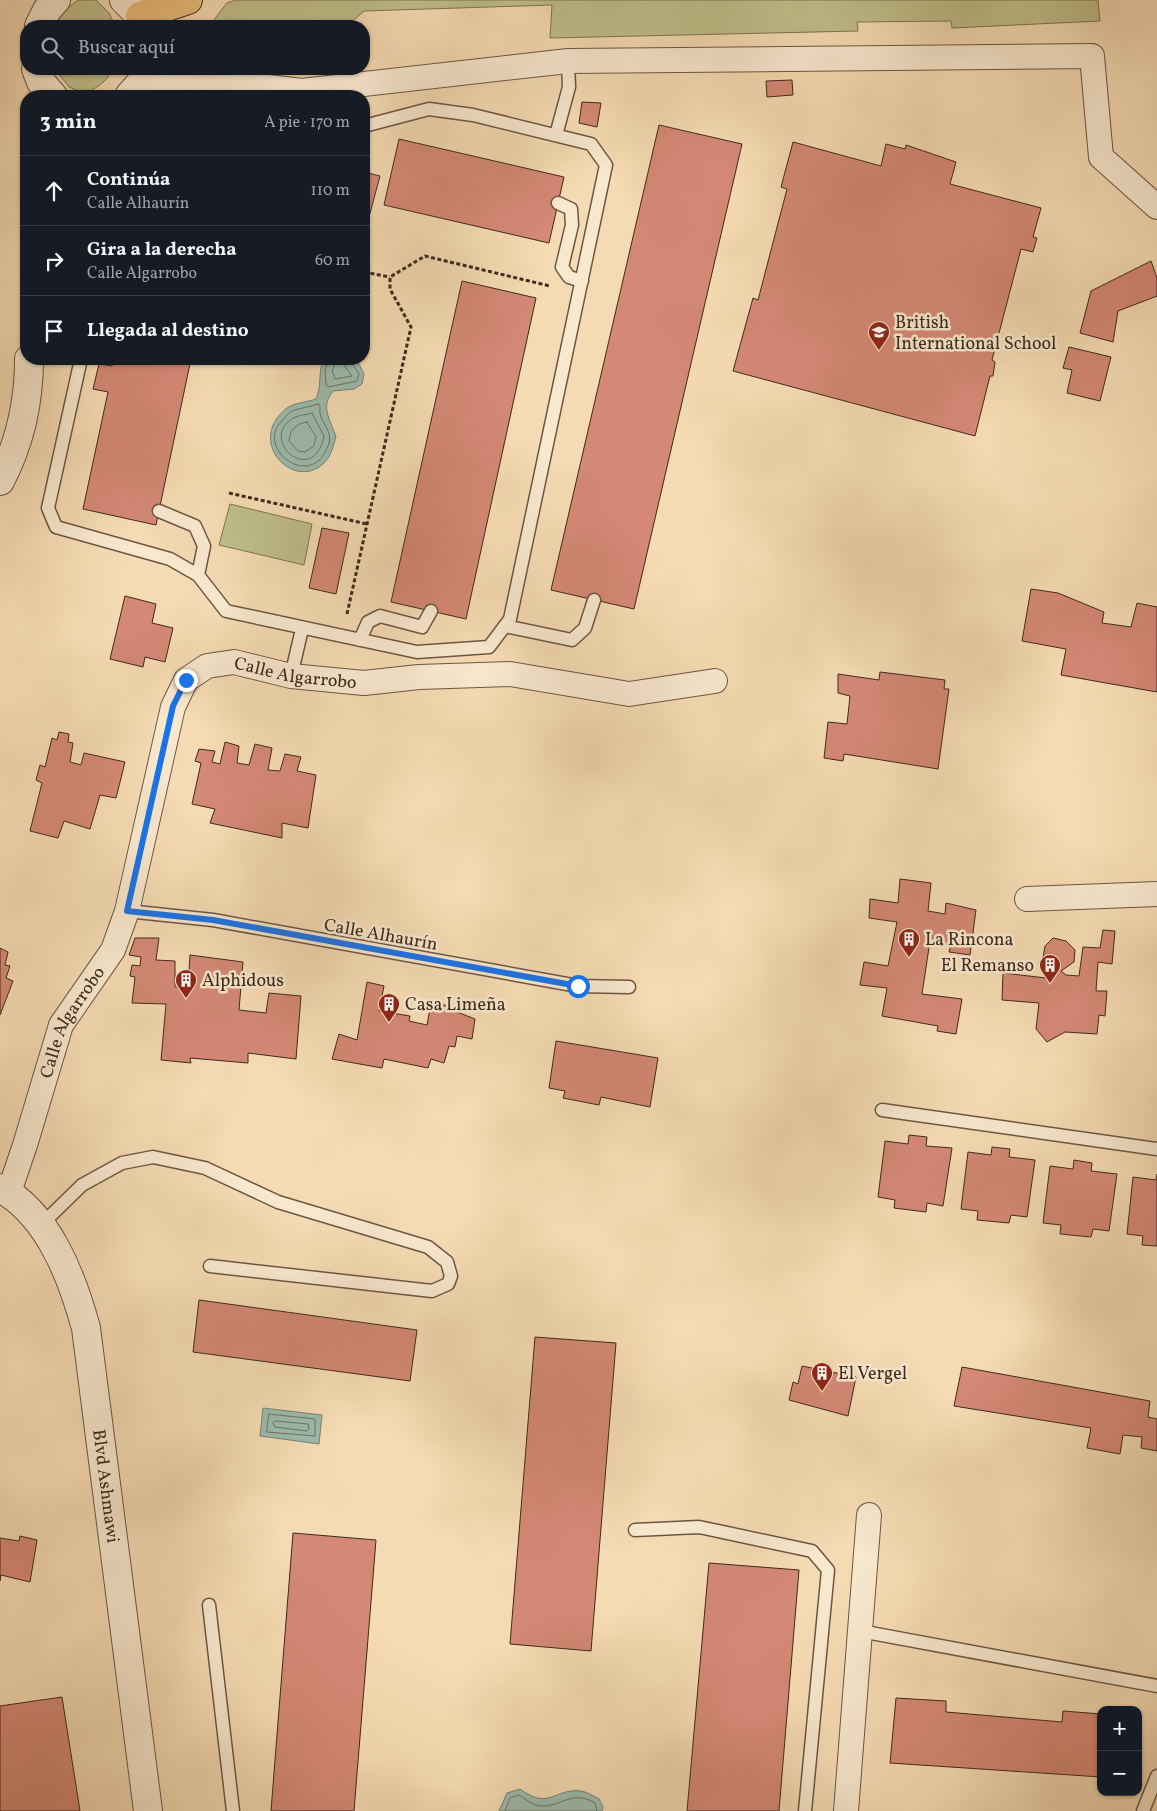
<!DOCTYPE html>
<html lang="es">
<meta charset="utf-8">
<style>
:root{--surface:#171b24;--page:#242831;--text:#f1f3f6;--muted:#9ea1a6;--line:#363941}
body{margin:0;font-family:Vollkorn,serif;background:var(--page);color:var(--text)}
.controls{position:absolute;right:15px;bottom:15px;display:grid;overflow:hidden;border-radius:10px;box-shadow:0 1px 4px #0004}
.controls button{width:45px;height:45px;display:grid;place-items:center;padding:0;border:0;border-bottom:1px solid var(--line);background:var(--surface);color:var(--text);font:25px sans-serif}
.stop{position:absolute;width:15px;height:15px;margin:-11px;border:4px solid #1a73e8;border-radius:50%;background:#fff}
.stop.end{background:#1a73e8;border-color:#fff;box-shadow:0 1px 5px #0008}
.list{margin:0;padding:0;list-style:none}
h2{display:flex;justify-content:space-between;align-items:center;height:65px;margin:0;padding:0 20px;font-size:21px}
h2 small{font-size:16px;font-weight:400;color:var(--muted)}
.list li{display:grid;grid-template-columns:32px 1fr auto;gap:15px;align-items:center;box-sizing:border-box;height:70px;padding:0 20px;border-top:1px solid var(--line)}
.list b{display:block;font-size:19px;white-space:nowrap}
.list p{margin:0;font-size:16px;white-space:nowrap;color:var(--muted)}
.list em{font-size:16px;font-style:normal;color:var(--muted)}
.icon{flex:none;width:28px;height:28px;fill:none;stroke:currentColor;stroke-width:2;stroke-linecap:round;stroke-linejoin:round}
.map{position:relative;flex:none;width:1157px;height:1811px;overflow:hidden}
.search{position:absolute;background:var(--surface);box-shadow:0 1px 4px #0004;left:20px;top:20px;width:350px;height:55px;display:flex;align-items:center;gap:12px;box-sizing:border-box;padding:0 18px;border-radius:20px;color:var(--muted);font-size:19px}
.panel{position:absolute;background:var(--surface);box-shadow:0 1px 4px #0004;left:20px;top:90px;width:350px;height:275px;border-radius:20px}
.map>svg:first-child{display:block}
</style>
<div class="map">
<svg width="1157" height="1811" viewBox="0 0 1157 1811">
<rect width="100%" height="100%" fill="#f5dbb3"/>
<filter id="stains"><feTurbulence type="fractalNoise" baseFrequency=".004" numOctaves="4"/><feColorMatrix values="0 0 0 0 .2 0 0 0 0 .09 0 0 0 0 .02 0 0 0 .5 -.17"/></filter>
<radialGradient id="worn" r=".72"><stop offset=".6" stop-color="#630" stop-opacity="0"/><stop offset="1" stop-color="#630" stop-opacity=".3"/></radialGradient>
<path fill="#bfbf8a" stroke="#7e7454" d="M 78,0 L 96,0 L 109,13 L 115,26 L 54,26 L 65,10 Z
M 236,0 L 1098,0 L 1100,21 L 952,28 L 951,21 L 857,22 L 858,31 L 550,38 L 552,5 L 364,11 L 347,26 L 209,26 L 227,3 Z
M 55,69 L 113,69 C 107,81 96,90 83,93 L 69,87 Z
M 230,504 L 312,524 L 304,565 L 219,545 Z"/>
<path fill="#9cbbad" stroke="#768174" d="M 331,359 L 346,359 L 358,362 L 364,374 L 362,384 L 354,389 L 333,391 C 320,407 330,419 336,437 C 333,446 331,457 323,464 C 293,491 245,441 287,408 C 293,403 308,402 316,399 C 322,386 318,371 323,362 Z
M 263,1408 L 322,1415 L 319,1444 L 260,1436 Z
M 520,1789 C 550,1811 553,1788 581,1791 C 587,1792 594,1796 599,1799 L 603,1807 L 602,1811 L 499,1811 L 507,1793 Z"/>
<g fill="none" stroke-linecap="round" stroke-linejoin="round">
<path stroke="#6d7266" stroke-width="1" d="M 331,359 L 325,369 L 326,385 L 328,387 L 357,381 L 359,374 L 349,359
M 337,359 L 332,371 L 335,379 L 352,376 L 344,365 L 343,359
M 318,404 C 322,408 319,409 320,414 C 323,425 332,431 329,443 C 314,493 255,450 281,422 C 284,418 288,413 292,411 C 300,408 310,407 318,404 Z
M 312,413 L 324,436 C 314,488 257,441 293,418 C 298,415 307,415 312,413 Z
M 307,422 L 316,437 L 314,446 L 305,452 L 298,451 L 289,441 C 290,429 296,424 307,422 Z
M 269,1414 L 315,1419 L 315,1436 L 267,1432 Z
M 276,1421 L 308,1424 L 309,1429 L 307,1431 L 275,1427 L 273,1423 Z
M 505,1811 L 510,1798 L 519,1795 C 526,1799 531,1805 540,1806 C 563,1807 571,1789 595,1803 L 597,1811"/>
</g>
<path fill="#d48876" stroke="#3e291e" d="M 792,80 L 793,95 L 767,97 L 766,81 Z
M 582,102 L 601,103 L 597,127 L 579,123 Z
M 659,125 L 742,144 L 634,609 L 551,590 Z
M 399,139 L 564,177 L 549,243 L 384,205 Z
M 793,142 L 881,166 L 886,144 L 905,149 L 906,145 L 956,162 L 950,184 L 1041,208 L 1033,237 L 1037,238 L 1033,252 L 1021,249 L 992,360 L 995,362 L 993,376 L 990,376 L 975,436 L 733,371 L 753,298 L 758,300 L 787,189 L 781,187 Z
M 364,172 L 380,176 L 365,232 L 364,232 Z
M 1151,261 L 1157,278 L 1157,296 L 1118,311 L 1113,342 L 1080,333 L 1091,291 Z
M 462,281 L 536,298 L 466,619 L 391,602 Z
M 1069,347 L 1111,357 L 1100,401 L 1067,393 L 1072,370 L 1063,368 Z
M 114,359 L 191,359 L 156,525 L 83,509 L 108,392 L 93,389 L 99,364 L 112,366 Z
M 322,528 L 349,533 L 336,594 L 309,588 Z
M 1031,589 L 1058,593 L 1104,612 L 1102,623 L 1131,627 L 1137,603 L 1157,607 L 1157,692 L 1061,675 L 1066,649 L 1022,641 Z
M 125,596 L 156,604 L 152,623 L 173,628 L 165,662 L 145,657 L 143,667 L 110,659 Z
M 880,672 L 945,680 L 944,689 L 949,689 L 938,769 L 844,754 L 843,761 L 824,758 L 828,722 L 847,724 L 850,696 L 838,693 L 838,674 L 879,680 Z
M 59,732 L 69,734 L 68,742 L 73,743 L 70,762 L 81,765 L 84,753 L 125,762 L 116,798 L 100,795 L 90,829 L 64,821 L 58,838 L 30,831 L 42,783 L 36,780 L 40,765 L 45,767 L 52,738 L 57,740 Z
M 225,742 L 239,746 L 237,763 L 249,765 L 255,744 L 272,748 L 268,770 L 280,771 L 285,754 L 301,757 L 297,771 L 316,775 L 308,828 L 282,823 L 282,838 L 210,823 L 215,809 L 192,804 L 201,763 L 195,761 L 199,749 L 215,751 L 212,762 L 220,764 Z
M 900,879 L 931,883 L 928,911 L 945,914 L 946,903 L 976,910 L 970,955 L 949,952 L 951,945 L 930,941 L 922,994 L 962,999 L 956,1034 L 937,1031 L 938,1026 L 882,1016 L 887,988 L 860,985 L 864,962 L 888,966 L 897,922 L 869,918 L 870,899 L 898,903 Z
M 1103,930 L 1115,931 L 1112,964 L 1098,962 L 1096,991 L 1107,991 L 1105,1016 L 1099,1015 L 1097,1034 L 1065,1032 L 1047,1042 L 1036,1029 L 1039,1003 L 1002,1000 L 1003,973 L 1046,978 L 1054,973 L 1043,958 L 1045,946 L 1053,938 L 1066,941 L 1075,950 L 1074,962 L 1061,971 L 1066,975 L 1079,976 L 1083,947 L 1100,948 Z
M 135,938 L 159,938 L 156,960 L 175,961 L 175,987 L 188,987 L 190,955 L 243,962 L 239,1010 L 266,1013 L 269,993 L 301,996 L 296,1059 L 248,1053 L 248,1063 L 190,1058 L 191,1063 L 161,1060 L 166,1004 L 132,1003 L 135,977 L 130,976 L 132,965 L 140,966 L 141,957 L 129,955 Z
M 0,948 L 8,952 L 5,965 L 10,966 L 6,978 L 13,981 L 0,1015 Z
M 367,982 L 384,986 L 379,1011 L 410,1016 L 409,1021 L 427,1025 L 431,1003 L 457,1007 L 457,1012 L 475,1019 L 472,1039 L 457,1036 L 455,1047 L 449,1046 L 444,1063 L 431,1059 L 428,1068 L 384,1059 L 382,1068 L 332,1059 L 339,1034 L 357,1040 Z
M 556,1041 L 658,1058 L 650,1107 L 601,1097 L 599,1105 L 563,1098 L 565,1091 L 549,1088 Z
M 909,1135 L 927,1137 L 926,1146 L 952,1148 L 943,1206 L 927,1203 L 926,1212 L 894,1208 L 895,1200 L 878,1197 L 885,1141 L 908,1144 Z
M 992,1147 L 1010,1149 L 1009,1157 L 1035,1160 L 1027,1217 L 1011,1215 L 1009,1223 L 977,1220 L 978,1211 L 961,1209 L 968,1152 L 991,1155 Z
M 1074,1160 L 1092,1163 L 1091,1171 L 1117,1174 L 1109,1231 L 1093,1229 L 1091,1237 L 1060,1234 L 1061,1225 L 1043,1223 L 1050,1166 L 1073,1169 Z
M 1157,1174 L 1157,1246 L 1142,1245 L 1143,1236 L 1127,1234 L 1133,1177 L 1156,1180 Z
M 199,1300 L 417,1330 L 410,1381 L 193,1352 Z
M 535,1337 L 616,1343 L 591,1651 L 510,1644 Z
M 802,1366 L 856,1377 L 848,1416 L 789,1400 L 793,1382 L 798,1384 Z
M 962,1367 L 1150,1401 L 1148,1417 L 1157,1419 L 1157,1451 L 1141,1448 L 1142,1437 L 1123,1435 L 1120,1454 L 1087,1448 L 1091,1428 L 954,1406 Z
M 293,1533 L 376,1540 L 354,1811 L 271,1811 Z
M 20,1536 L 37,1540 L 30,1582 L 1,1575 L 0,1581 L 0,1538 L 19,1541 Z
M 709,1563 L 799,1570 L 779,1811 L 687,1811 Z
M 62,1697 L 80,1811 L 0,1811 L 0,1706 Z
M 896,1698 L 946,1701 L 946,1712 L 1062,1722 L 1063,1711 L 1101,1714 L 1101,1777 L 890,1763 Z"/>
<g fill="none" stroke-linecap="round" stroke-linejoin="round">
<g stroke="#6c5643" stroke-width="15">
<path id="service" d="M 556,135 L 569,87 L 568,61
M 558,203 L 571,209 L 572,225 L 562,267 L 569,277 L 582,281
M 81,359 L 48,508 L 56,527 L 170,559 L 198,575 L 226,611 L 417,652 L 489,647 L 510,619 L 606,165 L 591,144 L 473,115 L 429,109 L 364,126
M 159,511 L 195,526 L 204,546 L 198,575
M 505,626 L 572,640 L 585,628 L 594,600
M 360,640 L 368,622 L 380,616 L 422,627 L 431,611
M 291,676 L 302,629
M 127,911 L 213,920 L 578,986 L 629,987
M 882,1110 L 1157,1149
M 41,1225 L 82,1185 L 122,1163 L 153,1157 L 205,1168 L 278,1202 L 428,1247 L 447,1262 L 451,1276 L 448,1284 L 432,1291 L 210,1266
M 635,1530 L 699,1527 L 812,1551 L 828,1570 L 805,1811
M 209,1605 L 233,1811
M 860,1631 L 1157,1686
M 1143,1811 L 1157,1776"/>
</g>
<g stroke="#6c5643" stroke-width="26">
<g id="minor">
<path d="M 144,79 L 233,83 L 302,91 L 568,61 L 1092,56 L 1101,157 L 1157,207"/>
<path d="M 1027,899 L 1157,894"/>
<path id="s1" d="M 9,1192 L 25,1145 L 61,1025 L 113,950 L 127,911 L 173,707 L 186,680 L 207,666 L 234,662 L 291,676 L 364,683 L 419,677 L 510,674 L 629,694 L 715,681"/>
<path d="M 846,1811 L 869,1515"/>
</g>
</g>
<g stroke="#6c5643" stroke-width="30">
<g id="tertiary">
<path d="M 124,0 L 140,16 L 145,26"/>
<path d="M 39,26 L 47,10 L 56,0"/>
<path d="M 36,69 L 41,82 L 53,96"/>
<path d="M 129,96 L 144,79 L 146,69"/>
<path d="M 0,481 C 20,443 29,401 29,359"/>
<path id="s2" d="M 0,1188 C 49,1215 72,1277 86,1328 L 148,1811"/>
</g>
</g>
<g stroke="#3e291e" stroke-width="30">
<path id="motorway" d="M 140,16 L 188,0"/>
</g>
<path stroke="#3e291e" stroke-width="3" stroke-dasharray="4 2.5" stroke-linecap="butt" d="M 364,272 L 390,277
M 229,493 L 367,524
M 347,614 L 411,327 L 390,289 L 390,277 L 425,256 L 550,286"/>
<use href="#service" stroke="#f8e8ce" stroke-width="12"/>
<use href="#minor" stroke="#f8e8ce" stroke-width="24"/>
<use href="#tertiary" stroke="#f8e8ce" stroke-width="28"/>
<use href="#motorway" stroke="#eabe7a" stroke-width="28"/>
</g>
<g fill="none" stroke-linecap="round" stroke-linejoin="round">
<path stroke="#1a73e8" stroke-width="6" d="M 186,680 L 173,706 L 127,911 L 213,920 L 578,986"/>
</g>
<defs>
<g id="school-pin" transform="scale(1.125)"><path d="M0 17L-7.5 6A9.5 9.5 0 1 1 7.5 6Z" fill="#8f2418" stroke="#f8e8ce"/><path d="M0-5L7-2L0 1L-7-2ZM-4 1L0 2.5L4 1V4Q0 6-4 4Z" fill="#fff"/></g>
<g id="building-pin" transform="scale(1.125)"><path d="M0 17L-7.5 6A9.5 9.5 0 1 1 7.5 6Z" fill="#8f2418" stroke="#f8e8ce"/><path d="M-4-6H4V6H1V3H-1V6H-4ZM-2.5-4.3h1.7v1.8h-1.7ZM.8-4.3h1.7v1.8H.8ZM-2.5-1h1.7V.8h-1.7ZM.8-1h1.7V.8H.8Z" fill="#fff"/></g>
</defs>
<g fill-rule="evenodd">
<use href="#school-pin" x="879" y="332"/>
<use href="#building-pin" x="909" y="939"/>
<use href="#building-pin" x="1050" y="965"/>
<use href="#building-pin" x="186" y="980"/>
<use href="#building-pin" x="389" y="1004"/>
<use href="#building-pin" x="822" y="1373"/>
</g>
<g text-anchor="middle" stroke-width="5" stroke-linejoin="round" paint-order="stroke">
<g font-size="18" fill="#3e291e" stroke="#f8e8ce" text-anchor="start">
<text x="895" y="328">British<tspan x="895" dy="21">International School</tspan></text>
<text x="925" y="945">La Rincona</text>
<text x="1034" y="971" text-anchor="end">El Remanso</text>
<text x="202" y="986">Alphidous</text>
<text x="405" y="1010">Casa Limeña</text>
<text x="838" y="1379">El Vergel</text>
</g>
<g font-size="18" fill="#3e291e" stroke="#f8e8ce">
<text dy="6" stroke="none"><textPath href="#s1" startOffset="662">Calle Algarrobo</textPath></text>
<text transform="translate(381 934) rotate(10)" y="6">Calle Alhaurín</text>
<text dy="6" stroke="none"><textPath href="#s1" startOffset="182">Calle Algarrobo</textPath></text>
<text dy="6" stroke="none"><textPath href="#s2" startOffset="328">Blvd Ashmawi</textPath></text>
</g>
</g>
<rect width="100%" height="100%" filter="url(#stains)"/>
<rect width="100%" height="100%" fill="url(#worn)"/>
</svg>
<div class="controls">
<button>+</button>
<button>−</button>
</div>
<div class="stop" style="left:578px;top:986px"></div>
<div class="stop end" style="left:186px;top:680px"></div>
<div class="search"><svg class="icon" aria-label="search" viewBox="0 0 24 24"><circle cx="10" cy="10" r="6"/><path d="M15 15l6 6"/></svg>Buscar aquí</div>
<section class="panel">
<h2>3 min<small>A pie · 170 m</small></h2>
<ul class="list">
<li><svg class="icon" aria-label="ahead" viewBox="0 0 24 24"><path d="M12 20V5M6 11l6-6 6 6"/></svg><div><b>Continúa</b><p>Calle Alhaurín</p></div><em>110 m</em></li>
<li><svg class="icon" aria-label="right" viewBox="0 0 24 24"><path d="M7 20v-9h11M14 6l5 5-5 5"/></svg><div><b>Gira a la derecha</b><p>Calle Algarrobo</p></div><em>60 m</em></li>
<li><svg class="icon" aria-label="arrive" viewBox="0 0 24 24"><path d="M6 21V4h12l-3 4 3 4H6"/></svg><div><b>Llegada al destino</b></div></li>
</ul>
</section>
</div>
